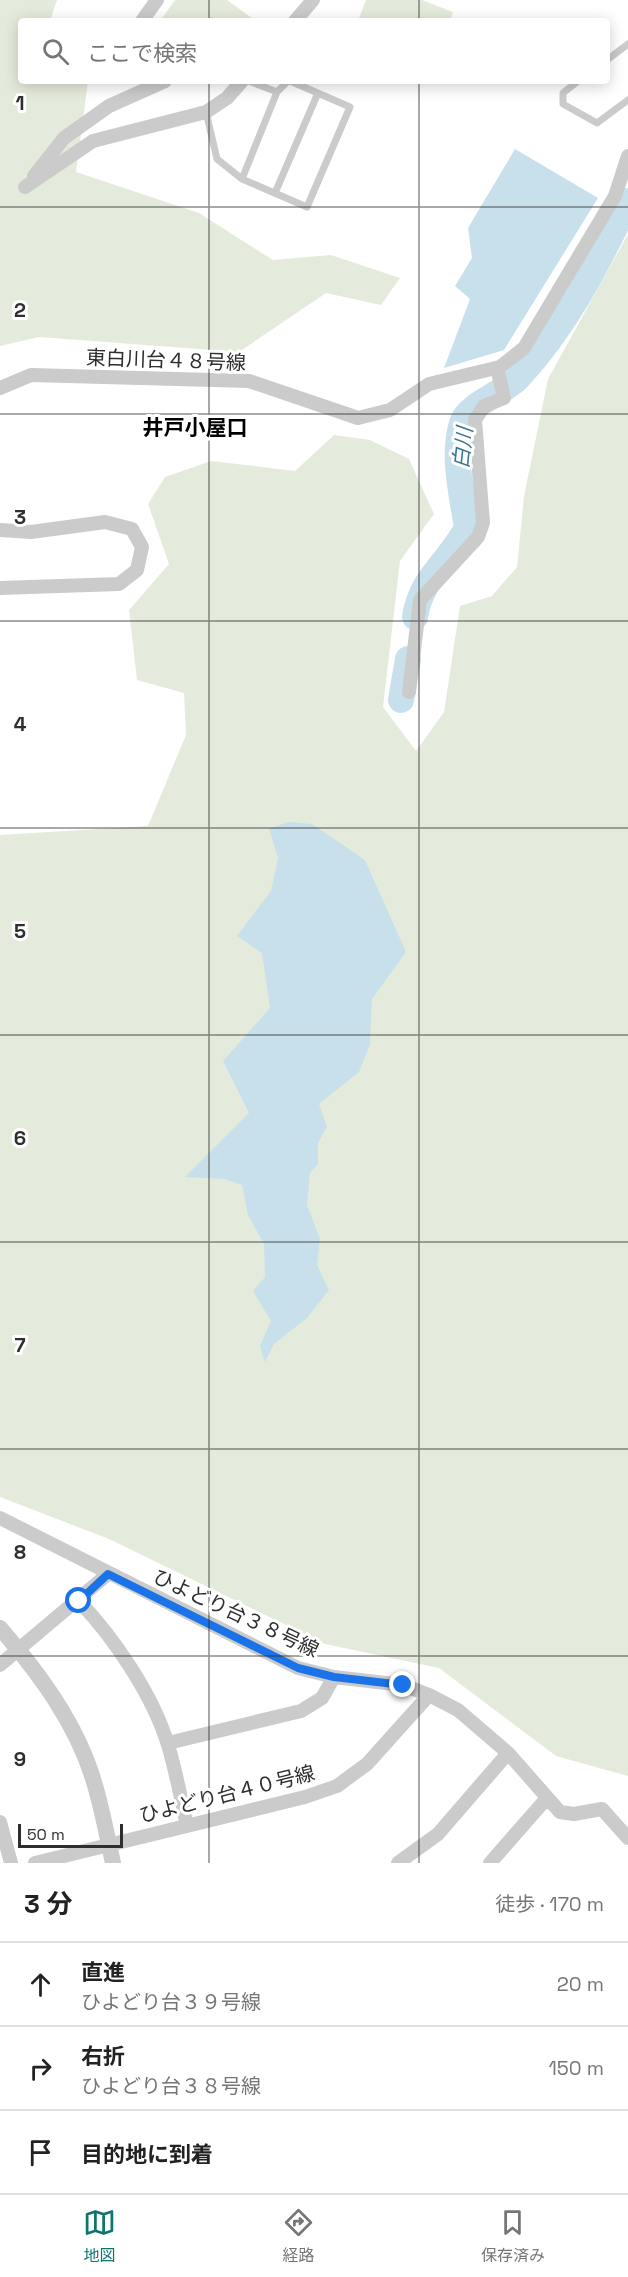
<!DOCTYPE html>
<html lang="ja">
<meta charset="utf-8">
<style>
:root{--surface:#fff;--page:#f2f2f2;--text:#222;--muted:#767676;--line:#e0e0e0;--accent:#0f766e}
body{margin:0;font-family:"Space Grotesk","Noto Sans JP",sans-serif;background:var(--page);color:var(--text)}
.scale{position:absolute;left:18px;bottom:15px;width:105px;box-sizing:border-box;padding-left:6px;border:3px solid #2e2e2e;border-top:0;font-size:16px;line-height:21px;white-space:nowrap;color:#2e2e2e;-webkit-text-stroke:4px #fff;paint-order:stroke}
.stop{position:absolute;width:18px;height:18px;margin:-14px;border:4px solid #1a73e8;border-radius:50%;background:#fff}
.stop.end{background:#1a73e8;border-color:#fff;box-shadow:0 2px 6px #0008}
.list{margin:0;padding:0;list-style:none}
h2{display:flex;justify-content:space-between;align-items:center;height:78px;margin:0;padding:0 24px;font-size:26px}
h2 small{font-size:20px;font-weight:400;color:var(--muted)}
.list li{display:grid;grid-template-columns:39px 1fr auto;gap:18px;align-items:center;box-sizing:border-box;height:84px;padding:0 24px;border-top:2px solid var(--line)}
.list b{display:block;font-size:22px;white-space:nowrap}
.list p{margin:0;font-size:20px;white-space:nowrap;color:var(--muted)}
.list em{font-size:20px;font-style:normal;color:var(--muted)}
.icon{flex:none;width:33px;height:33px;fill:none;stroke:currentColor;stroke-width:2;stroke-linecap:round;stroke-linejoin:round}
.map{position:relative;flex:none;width:628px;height:1863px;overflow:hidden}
.search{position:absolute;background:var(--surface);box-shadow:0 3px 15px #0003;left:18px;right:18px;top:18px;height:66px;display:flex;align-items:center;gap:15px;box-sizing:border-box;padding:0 21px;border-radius:6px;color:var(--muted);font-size:22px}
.sheet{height:330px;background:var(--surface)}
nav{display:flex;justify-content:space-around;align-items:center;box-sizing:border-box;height:84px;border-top:2px solid var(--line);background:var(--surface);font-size:16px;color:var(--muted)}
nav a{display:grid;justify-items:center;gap:3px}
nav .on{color:var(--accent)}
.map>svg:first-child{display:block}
</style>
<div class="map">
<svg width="628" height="1863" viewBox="0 0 628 1863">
<rect width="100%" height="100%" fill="#fff"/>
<path fill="#e5ebdc" d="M 0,0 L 57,0 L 50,21 L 21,21 L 21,81 L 88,81 L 76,172 L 199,213 L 273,260 L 331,255 L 400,278 L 381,305 L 326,293 L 239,352 L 39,337 L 0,346 Z
M 175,0 L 227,0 L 256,21 L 160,21 Z
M 366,0 L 422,0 L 453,12 L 450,21 L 358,21 Z
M 628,234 L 628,1776 L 556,1756 L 439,1668 L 325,1644 L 109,1539 L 0,1497 L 0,835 L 148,826 L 186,735 L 184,693 L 137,680 L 129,610 L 169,564 L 148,504 L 165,477 L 211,461 L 295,471 L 334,435 L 370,440 L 409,459 L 434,514 L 400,561 L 383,707 L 416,751 L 444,712 L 460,606 L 492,596 L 517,567 L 524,496 L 548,379 Z"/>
<path fill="#c8e0eb" d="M 515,149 L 598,198 L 504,350 L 444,368 L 470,299 L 455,286 L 472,258 L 468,228 Z
M 288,822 L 312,824 L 365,860 L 406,952 L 372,999 L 370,1044 L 359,1072 L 319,1104 L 327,1127 L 318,1143 L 318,1164 L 310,1173 L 307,1205 L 320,1239 L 317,1265 L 329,1290 L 307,1318 L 274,1344 L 265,1362 L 260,1346 L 271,1321 L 253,1291 L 265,1277 L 264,1244 L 248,1215 L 242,1185 L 224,1179 L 185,1177 L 249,1113 L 223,1061 L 270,1008 L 262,953 L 237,936 L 271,891 L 278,858 L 269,829 Z"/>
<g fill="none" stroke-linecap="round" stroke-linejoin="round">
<path stroke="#c8e0eb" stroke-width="26" d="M 415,617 C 421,577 450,561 467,528 C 462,495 452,456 462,423 C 468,404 504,393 518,378 C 567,325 597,265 628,201
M 401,700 L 408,659"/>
<path stroke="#cbcbcb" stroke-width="7" d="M 607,60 L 628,44
M 249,81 L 277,92
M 578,81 L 563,93 L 563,104 L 597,123 L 628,100
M 206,112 L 217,159 L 242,179 L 307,207 L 350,107 L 290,81
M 242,179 L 277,92 L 288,81
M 275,193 L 318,93"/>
<path stroke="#cbcbcb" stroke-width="14" d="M 142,21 L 157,0
M 295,21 L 313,0
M 34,176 L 64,138 L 109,106 L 165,81
M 25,187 L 93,141 L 206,112 L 227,98 L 242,81
M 0,388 L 31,375 L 249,381 L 358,418 L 390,410 L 429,384 L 500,367 L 524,348 L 615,196 L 628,156
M 0,530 L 31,532 L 105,522 L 132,529 L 142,547 L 137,570 L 119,584 L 0,588
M 409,692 L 420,600 L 478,537 L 483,523 L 475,420 L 484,406 L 504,398 L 497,368
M 0,1518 L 298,1668 L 334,1677 L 403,1685 L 429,1695 L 458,1710 L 508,1753 L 438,1834 L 398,1863
M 79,1601 C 114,1638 153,1695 168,1745 C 176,1771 181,1799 187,1826
M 0,1665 L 108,1574
M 168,1743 L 301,1711 L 322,1698 L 334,1677
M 508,1753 L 560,1812 L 574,1814 L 602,1809 L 628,1838
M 0,1822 L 11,1863
M 35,1863 L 305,1797 L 337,1786 L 367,1764 L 429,1695
M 490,1863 L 547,1798"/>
<path stroke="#cbcbcb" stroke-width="16" d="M 0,1628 C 39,1673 77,1724 94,1782 C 102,1808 107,1836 113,1863"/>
</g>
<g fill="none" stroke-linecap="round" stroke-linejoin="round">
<path stroke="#1a73e8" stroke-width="8" d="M 79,1601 L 108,1574 L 298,1668 L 334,1677 L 403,1685"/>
</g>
<path fill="none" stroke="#2e2e2e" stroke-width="1.5" stroke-opacity="0.55" d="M 209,0 L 209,21M 419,0 L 419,21M 209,81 L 209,1863M 419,81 L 419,1863M 0,207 L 628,207M 0,414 L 628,414M 0,621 L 628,621M 0,828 L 628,828M 0,1035 L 628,1035M 0,1242 L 628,1242M 0,1449 L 628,1449M 0,1656 L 628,1656"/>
<g text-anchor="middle" stroke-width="6" stroke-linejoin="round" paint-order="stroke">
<g font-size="20" fill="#2e2e2e" stroke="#fff">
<text transform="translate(166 360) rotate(2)" y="7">東白川台４８号線</text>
<text transform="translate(236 1613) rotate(25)" y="7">ひよどり台３８号線</text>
<text transform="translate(227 1794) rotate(-14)" y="7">ひよどり台４０号線</text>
</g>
<g font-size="21" font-weight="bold" fill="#000" stroke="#fff">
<text x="195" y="435">井戸小屋口</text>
</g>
<g font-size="21" font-style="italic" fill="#3c7690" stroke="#fff">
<text transform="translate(463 448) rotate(-84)" y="7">白川</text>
</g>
</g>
<g font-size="20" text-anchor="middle" font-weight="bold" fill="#2e2e2e" stroke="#fff" stroke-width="6" stroke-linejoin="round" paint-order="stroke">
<text x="20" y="110">1</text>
<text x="20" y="317">2</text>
<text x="20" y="524">3</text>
<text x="20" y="731">4</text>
<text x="20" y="938">5</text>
<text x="20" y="1145">6</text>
<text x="20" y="1352">7</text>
<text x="20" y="1559">8</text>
<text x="20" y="1766">9</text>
</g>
</svg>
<div class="scale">50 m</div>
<div class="stop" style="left:79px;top:1601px"></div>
<div class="stop end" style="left:403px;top:1685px"></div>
<div class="search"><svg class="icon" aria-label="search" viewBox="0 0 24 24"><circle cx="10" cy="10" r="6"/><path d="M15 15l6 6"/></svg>ここで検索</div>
</div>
<section class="sheet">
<h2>3 分<small>徒歩 · 170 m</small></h2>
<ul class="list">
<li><svg class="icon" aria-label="ahead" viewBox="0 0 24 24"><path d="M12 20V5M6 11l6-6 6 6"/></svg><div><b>直進</b><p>ひよどり台３９号線</p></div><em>20 m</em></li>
<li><svg class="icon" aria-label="right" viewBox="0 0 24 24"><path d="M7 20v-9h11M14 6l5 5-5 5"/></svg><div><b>右折</b><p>ひよどり台３８号線</p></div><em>150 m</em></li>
<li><svg class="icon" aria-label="arrive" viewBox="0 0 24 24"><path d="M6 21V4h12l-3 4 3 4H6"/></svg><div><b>目的地に到着</b></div></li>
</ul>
</section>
<nav>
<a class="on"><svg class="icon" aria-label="map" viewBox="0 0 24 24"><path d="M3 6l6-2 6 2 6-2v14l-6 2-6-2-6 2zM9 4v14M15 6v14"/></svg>地図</a>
<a><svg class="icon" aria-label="directions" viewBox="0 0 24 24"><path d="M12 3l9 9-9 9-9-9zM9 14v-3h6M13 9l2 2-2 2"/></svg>経路</a>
<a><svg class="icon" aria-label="saved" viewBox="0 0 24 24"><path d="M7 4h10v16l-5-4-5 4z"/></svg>保存済み</a>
</nav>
